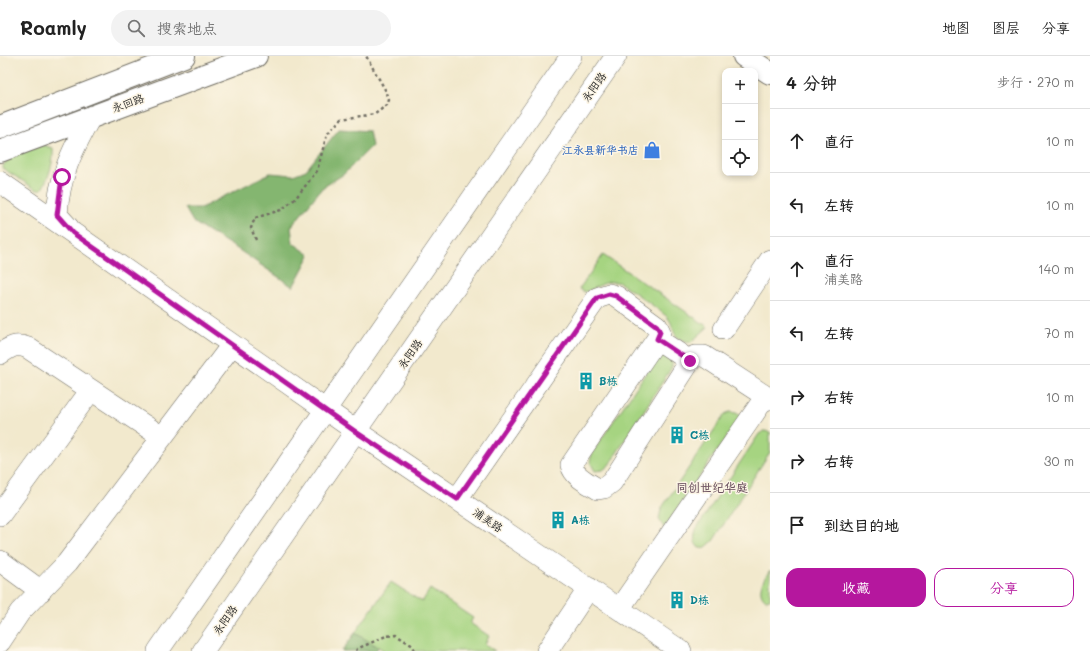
<!DOCTYPE html>
<html lang="zh">
<meta charset="utf-8">
<style>
:root{--surface:#fff;--page:#f2f2f2;--text:#222;--muted:#767676;--line:#e0e0e0;--accent:#b5179e}
body{margin:0;font-family:Mali,"LXGW WenKai TC",sans-serif;background:var(--page);color:var(--text)}
.controls{position:absolute;right:12px;top:12px;display:grid;overflow:hidden;border-radius:8px;box-shadow:0 2px 6px #0003}
.controls button{width:36px;height:36px;display:grid;place-items:center;padding:0;border:0;border-bottom:1px solid var(--line);background:var(--surface);color:var(--text);font:20px sans-serif}
.stop{position:absolute;width:12px;height:12px;margin:-9px;border:3px solid #b5179e;border-radius:50%;background:#fff}
.stop.end{background:#b5179e;border-color:#fff;box-shadow:0 1px 4px #0008}
.list{margin:0;padding:0;list-style:none}
h2{display:flex;justify-content:space-between;align-items:center;height:52px;margin:0;padding:0 16px;font-size:17px}
h2 small{font-size:13px;font-weight:400;color:var(--muted)}
.list li{display:grid;grid-template-columns:26px 1fr auto;gap:12px;align-items:center;box-sizing:border-box;height:64px;padding:0 16px;border-top:1px solid var(--line)}
.list b{display:block;font-size:15px;white-space:nowrap}
.list p{margin:0;font-size:13px;white-space:nowrap;color:var(--muted)}
.list em{font-size:13px;font-style:normal;color:var(--muted)}
.actions{display:flex;gap:8px;padding:12px 16px}
.actions a{flex:1;padding:9px 0;border:1px solid var(--accent);border-radius:12px;text-align:center;font-size:14px;color:var(--accent)}
.actions .main{background:var(--accent);color:#fff}
.icon{flex:none;width:22px;height:22px;fill:none;stroke:currentColor;stroke-width:2;stroke-linecap:round;stroke-linejoin:round}
.map{position:relative;flex:none;width:770px;height:595px;overflow:hidden}
header{display:flex;align-items:center;gap:24px;box-sizing:border-box;height:56px;padding:0 20px;background:var(--surface);border-bottom:1px solid var(--line)}
header strong{font-size:19px}
nav{display:flex;gap:22px;margin-inline-start:auto;font-size:14px}
.search{width:280px;height:36px;background:var(--page);display:flex;align-items:center;gap:10px;box-sizing:border-box;padding:0 14px;border-radius:22px;color:var(--muted);font-size:15px}
main{display:flex}
aside{flex:1;background:var(--surface)}
.map>svg:first-child{display:block}
</style>
<header>
<strong>Roamly</strong>
<div class="search"><svg class="icon" aria-label="search" viewBox="0 0 24 24"><circle cx="10" cy="10" r="6"/><path d="M15 15l6 6"/></svg>搜索地点</div>
<nav><a>地图</a><a>图层</a><a>分享</a></nav>
</header>
<main>
<div class="map">
<svg width="770" height="595" viewBox="0 0 770 595">
<rect width="100%" height="100%" fill="#fcf5e5"/>
<filter id="ink" filterUnits="userSpaceOnUse"><feTurbulence type="fractalNoise" baseFrequency=".025" numOctaves="2"/><feDisplacementMap in="SourceGraphic" scale="8" xChannelSelector="R" yChannelSelector="G"/><feConvolveMatrix kernelMatrix="1 2 1 2 8 2 1 2 1" color-interpolation-filters="sRGB"/></filter>
<filter id="wash" filterUnits="userSpaceOnUse"><feTurbulence type="fractalNoise" baseFrequency=".012" numOctaves="4" result="noise"/><feDisplacementMap in="SourceGraphic" scale="16" xChannelSelector="R" yChannelSelector="G"/><feGaussianBlur stdDeviation="0.9" result="paint"/><feColorMatrix in="noise" values="0 0 0 0 0 0 0 0 0 0 0 0 0 0 0 0 0 1.4 0 .05"/><feComposite in="paint" operator="in"/></filter>
<g filter="url(#wash)">
<rect width="100%" height="100%" fill="#f2e9cd"/>
<path fill="#a6d481" stroke="#688056" d="M 43,89 L 53,92 C 54,106 49,121 42,133 L 37,134 L 2,112 C 8,98 30,94 43,89 Z
M 603,199 L 701,266 L 708,271 L 691,286 C 667,283 678,270 665,259 C 659,254 623,227 617,226 C 604,224 596,233 585,236 L 579,233 Z
M 661,299 L 672,304 L 672,311 L 609,409 L 603,414 L 595,415 L 590,406 L 592,397 L 656,302 Z
M 730,356 L 736,357 L 741,360 L 664,472 L 659,463 L 661,453 L 725,358 Z
M 764,375 L 770,376 L 770,396 L 713,485 L 706,491 L 699,492 C 693,486 694,481 696,473 L 759,378 Z
M 770,514 L 770,543 L 766,544 C 755,535 764,523 770,514 Z
M 391,526 L 422,546 L 430,533 L 473,562 L 470,567 L 489,580 L 485,588 L 495,595 L 385,595 L 355,577 Z"/>
<path fill="#84b66f" stroke="#58704d" d="M 339,73 L 369,75 L 372,90 L 344,118 L 322,132 L 291,171 L 293,187 L 310,199 L 293,231 L 239,194 L 193,166 L 185,152 L 201,152 L 270,117 L 293,119 L 306,114 Z
M 355,577 L 378,591 L 376,595 L 342,595 Z"/>
</g>
<g filter="url(#ink)">
<g fill="none" stroke-linecap="round" stroke-linejoin="round">
<g stroke="#716e64" stroke-width="22">
<path id="minor" d="M 0,126 L 356,375 L 681,595
M 69,172 L 57,159 C 59,120 72,95 90,62
M 724,273 L 770,204
M 657,283 L 690,305
M 0,298 C 10,291 16,287 28,292 L 162,381
M 457,443 L 597,242 L 609,238 L 616,240 L 657,270 L 660,276 L 657,283 L 571,409 C 574,421 588,427 598,433 L 604,432 L 612,426 L 690,305 L 695,300 L 704,300 L 770,343
M 0,459 L 91,334
M 0,505 L 41,535
M 619,553 L 766,340
M 0,586 L 20,556 L 67,507 L 232,289
M 158,595 L 571,0
M 203,595 L 616,0
M 547,595 L 589,532"/>
</g>
<g stroke="#716e64" stroke-width="24">
<path id="major" d="M 744,0 L 770,17
M 0,71 L 184,0
M 0,95 L 256,0"/>
</g>
<path stroke="#716e64" stroke-width="2.5" stroke-dasharray="3 3" stroke-linecap="butt" d="M 256,184 L 251,172 L 255,162 L 281,154 L 295,143 L 317,115 L 327,78 L 341,63 L 375,58 L 387,49 L 389,44 L 387,37 L 366,0
M 356,595 L 357,593 L 386,580 L 396,579 L 413,590 L 415,595"/>
<use href="#minor" stroke="#fff" stroke-width="21"/>
<use href="#major" stroke="#fff" stroke-width="22"/>
</g>
</g>
<g fill="none" stroke-linecap="round" stroke-linejoin="round" filter="url(#ink)">
<path stroke="#b5179e" stroke-width="5" d="M 62,121 L 57,159 L 73,177 L 356,376 L 457,443 L 597,242 L 609,238 L 616,240 L 657,270 L 660,276 L 657,283 L 690,305"/>
</g>
<defs>
<g id="shop-bare" transform="scale(1.38)"><path d="M-5-2.5h2.3a2.7 3.5 0 0 1 5.4 0H5L5.5 6h-11ZM-1.5-2.5h3a1.5 2.3 0 0 0-3 0Z" fill="#3f7fe0" stroke="#fcf5e5" stroke-width="2.5" paint-order="stroke"/></g>
<g id="building-bare" transform="scale(1.38)"><path d="M-4-6H4V6H1V3H-1V6H-4ZM-2.5-4.3h1.7v1.8h-1.7ZM.8-4.3h1.7v1.8H.8ZM-2.5-1h1.7V.8h-1.7ZM.8-1h1.7V.8H.8Z" fill="#0f9aa8" stroke="#fcf5e5" stroke-width="2.5" paint-order="stroke"/></g>
</defs>
<g fill-rule="evenodd">
<use href="#shop-bare" x="652" y="94"/>
<use href="#building-bare" x="586" y="325"/>
<use href="#building-bare" x="677" y="379"/>
<use href="#building-bare" x="558" y="464"/>
<use href="#building-bare" x="677" y="544"/>
</g>
<g text-anchor="middle" stroke-width="3" stroke-linejoin="round" paint-order="stroke">
<g font-size="11" fill="#2b2b2b" stroke="#fcf5e5">
<text transform="translate(594 31) rotate(-55)" y="4">永阳路</text>
<text transform="translate(128 47) rotate(-20)" y="4">永回路</text>
<text transform="translate(410 298) rotate(-55)" y="4">永阳路</text>
<text transform="translate(488 464) rotate(34)" y="4">浦美路</text>
<text transform="translate(225 564) rotate(-55)" y="4">永阳路</text>
</g>
<g font-size="11" font-weight="bold" fill="#366cbe" stroke="#fcf5e5" text-anchor="end">
<text x="639" y="98">江永县新华书店</text>
</g>
<g font-size="11" font-weight="bold" fill="#0d838f" stroke="#fcf5e5" text-anchor="start">
<text x="599" y="329">B栋</text>
<text x="690" y="383">C栋</text>
<text x="571" y="468">A栋</text>
<text x="690" y="548">D栋</text>
</g>
<g font-size="12" font-weight="bold" fill="#6e5462" stroke="#fcf5e5">
<text x="712" y="436">同创世纪华庭</text>
</g>
</g>
</svg>
<div class="controls">
<button>+</button>
<button>−</button>
<button><svg class="icon" aria-label="locate" viewBox="0 0 24 24"><circle cx="12" cy="12" r="6"/><path d="M12 2v4M12 18v4M2 12h4M18 12h4"/></svg></button>
</div>
<div class="stop" style="left:62px;top:121px"></div>
<div class="stop end" style="left:690px;top:305px"></div>
</div>
<aside>
<h2>4 分钟<small>步行 · 270 m</small></h2>
<ul class="list">
<li><svg class="icon" aria-label="ahead" viewBox="0 0 24 24"><path d="M12 20V5M6 11l6-6 6 6"/></svg><div><b>直行</b></div><em>10 m</em></li>
<li><svg class="icon" aria-label="left" viewBox="0 0 24 24"><path d="M17 20v-9H6M10 6l-5 5 5 5"/></svg><div><b>左转</b></div><em>10 m</em></li>
<li><svg class="icon" aria-label="ahead" viewBox="0 0 24 24"><path d="M12 20V5M6 11l6-6 6 6"/></svg><div><b>直行</b><p>浦美路</p></div><em>140 m</em></li>
<li><svg class="icon" aria-label="left" viewBox="0 0 24 24"><path d="M17 20v-9H6M10 6l-5 5 5 5"/></svg><div><b>左转</b></div><em>70 m</em></li>
<li><svg class="icon" aria-label="right" viewBox="0 0 24 24"><path d="M7 20v-9h11M14 6l5 5-5 5"/></svg><div><b>右转</b></div><em>10 m</em></li>
<li><svg class="icon" aria-label="right" viewBox="0 0 24 24"><path d="M7 20v-9h11M14 6l5 5-5 5"/></svg><div><b>右转</b></div><em>30 m</em></li>
<li><svg class="icon" aria-label="arrive" viewBox="0 0 24 24"><path d="M6 21V4h12l-3 4 3 4H6"/></svg><div><b>到达目的地</b></div></li>
</ul>
<div class="actions"><a class="main">收藏</a><a>分享</a></div>
</aside>
</main>
